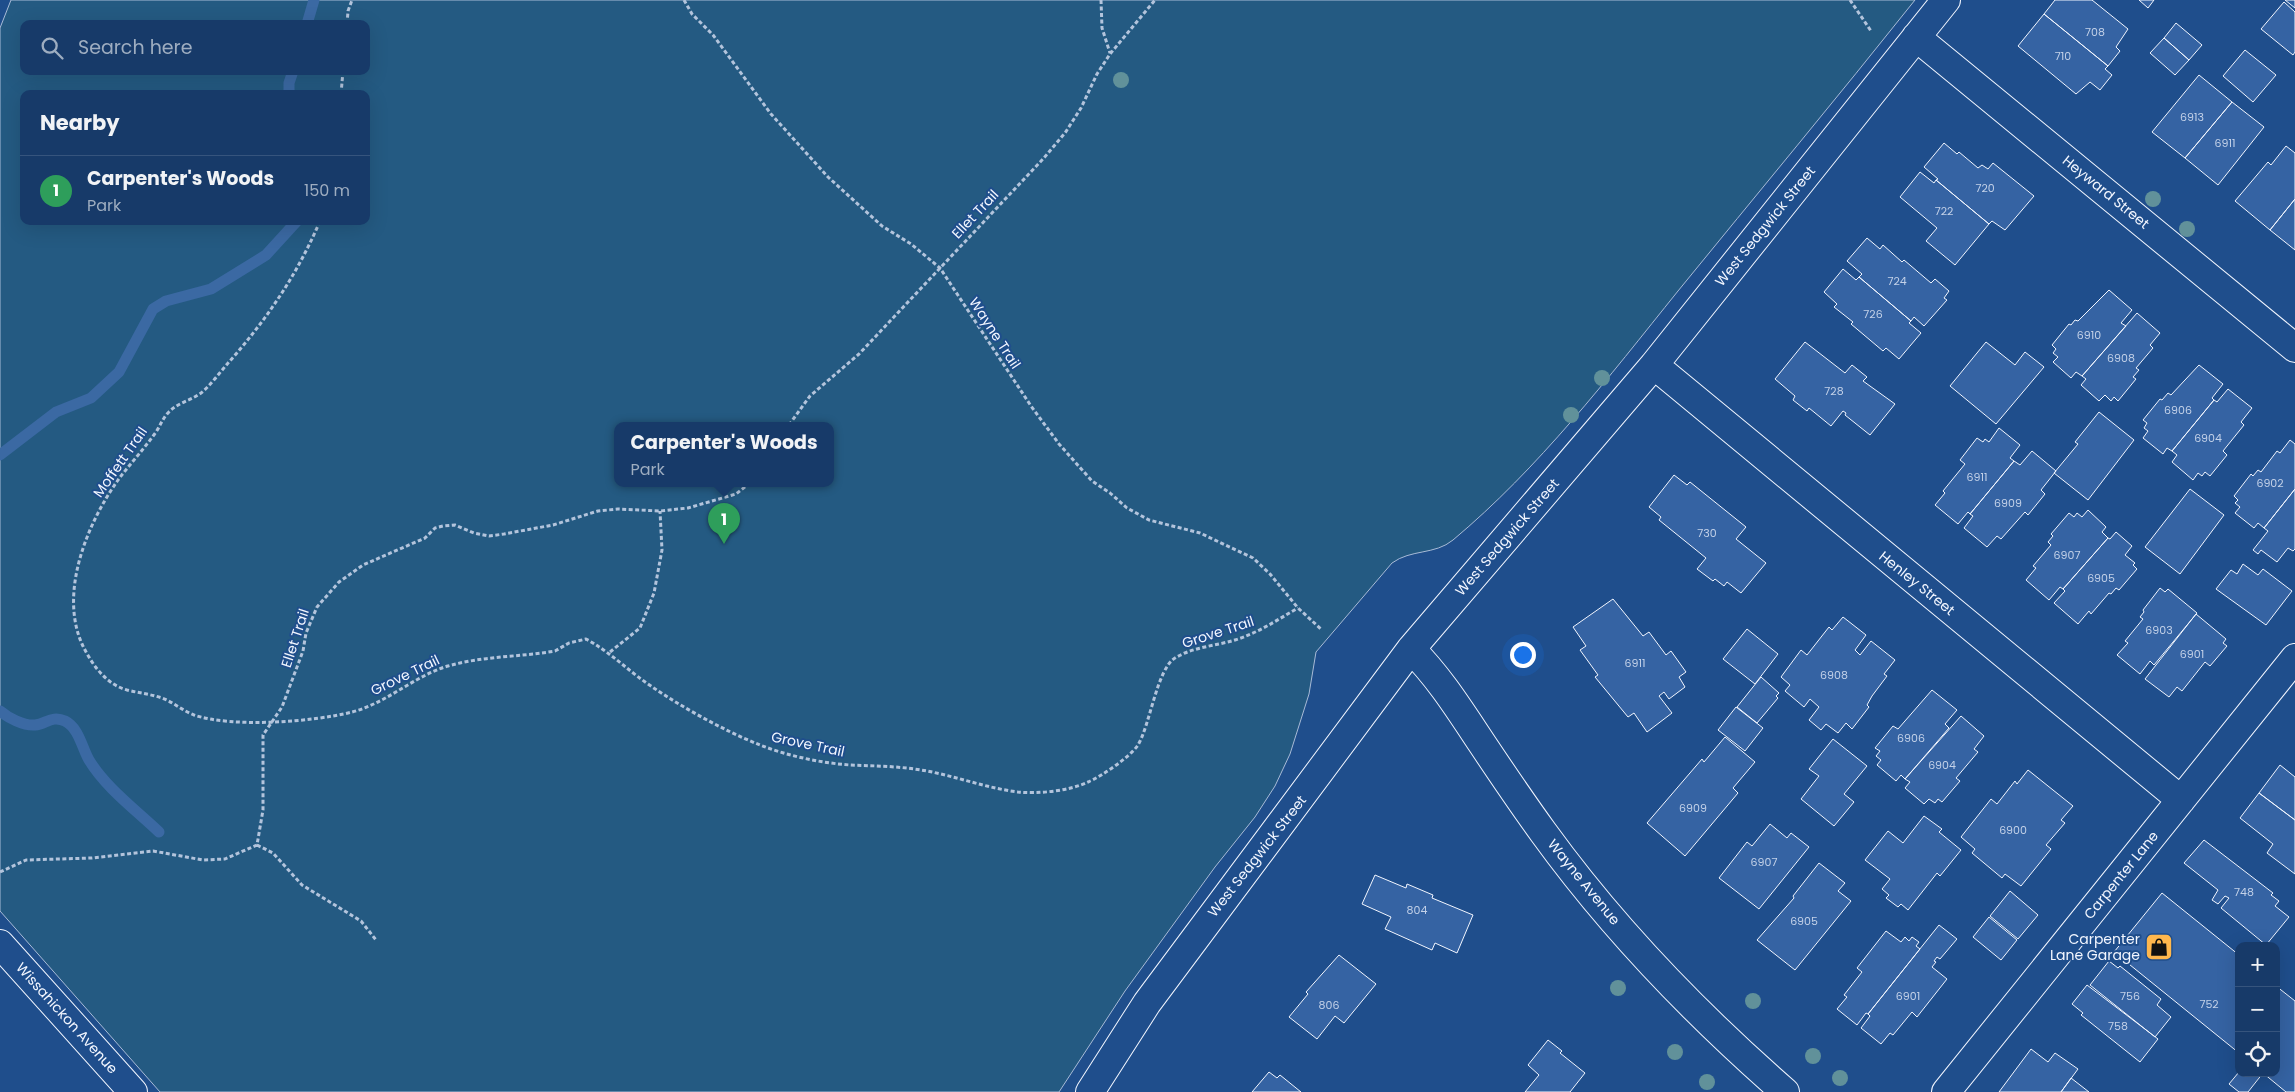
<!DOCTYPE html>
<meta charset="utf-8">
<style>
:root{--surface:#173a69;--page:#20416f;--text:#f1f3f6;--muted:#9eadc0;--line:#36547d;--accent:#ea580c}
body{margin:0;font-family:Poppins,sans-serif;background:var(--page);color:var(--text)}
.controls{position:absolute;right:15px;bottom:15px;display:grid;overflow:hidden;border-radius:10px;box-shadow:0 5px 20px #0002}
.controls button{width:45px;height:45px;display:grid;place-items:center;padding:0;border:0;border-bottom:1px solid var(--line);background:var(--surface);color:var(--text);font:25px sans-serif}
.you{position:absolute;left:1522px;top:654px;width:18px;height:18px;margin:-12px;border:4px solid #fff;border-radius:50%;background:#1a73e8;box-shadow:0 0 0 8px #1a73e833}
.badge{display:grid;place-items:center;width:32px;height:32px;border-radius:50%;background:var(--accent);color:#fff;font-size:16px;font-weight:700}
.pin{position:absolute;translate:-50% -41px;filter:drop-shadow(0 1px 2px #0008)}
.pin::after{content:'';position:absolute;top:26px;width:18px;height:15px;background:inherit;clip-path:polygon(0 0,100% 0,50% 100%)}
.popup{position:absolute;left:614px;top:422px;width:220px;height:65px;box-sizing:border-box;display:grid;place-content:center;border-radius:10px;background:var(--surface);filter:drop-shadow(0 1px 4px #0005);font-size:16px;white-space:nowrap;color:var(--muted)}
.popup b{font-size:19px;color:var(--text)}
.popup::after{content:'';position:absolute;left:50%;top:100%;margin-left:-10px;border:10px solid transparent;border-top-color:var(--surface)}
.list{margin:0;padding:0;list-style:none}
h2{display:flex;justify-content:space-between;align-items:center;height:65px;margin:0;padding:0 20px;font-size:21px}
h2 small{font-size:16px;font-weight:400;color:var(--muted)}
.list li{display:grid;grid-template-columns:32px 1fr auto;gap:15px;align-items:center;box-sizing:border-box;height:70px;padding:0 20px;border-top:1px solid var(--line)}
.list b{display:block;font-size:19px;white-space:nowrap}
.list p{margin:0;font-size:16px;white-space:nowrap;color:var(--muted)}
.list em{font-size:16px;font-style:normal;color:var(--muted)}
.icon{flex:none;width:28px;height:28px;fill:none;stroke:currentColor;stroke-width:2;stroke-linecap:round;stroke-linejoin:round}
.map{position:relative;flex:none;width:2295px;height:1092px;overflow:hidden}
.search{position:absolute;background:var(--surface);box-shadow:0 5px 20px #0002;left:20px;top:20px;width:350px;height:55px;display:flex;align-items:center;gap:12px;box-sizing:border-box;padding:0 18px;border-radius:10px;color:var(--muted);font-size:19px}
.panel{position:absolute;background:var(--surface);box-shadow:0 5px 20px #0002;left:20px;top:90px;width:350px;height:135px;border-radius:10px}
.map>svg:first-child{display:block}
</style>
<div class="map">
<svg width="2295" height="1092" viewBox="0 0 2295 1092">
<rect width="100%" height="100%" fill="#1f4e8c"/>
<path fill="#245a82" stroke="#a8bbd7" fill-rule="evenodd" d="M 11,0 L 1915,0 C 1837,98 1757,194 1678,291 C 1608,378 1539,468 1453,540 C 1435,555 1411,549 1392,563 L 1316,652 L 1309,694 L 1290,754 L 1275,786 L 1255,817 L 1215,867 L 1125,991 L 1059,1092 L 160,1092 L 0,911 L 0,28 ZM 24,24 L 366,24 L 366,71 L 24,71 ZM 24,94 L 366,94 L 366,221 L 24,221 ZM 618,425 L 830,425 L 830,483 L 618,483 Z"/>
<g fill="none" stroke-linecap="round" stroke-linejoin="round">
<path stroke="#3b69a3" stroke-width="11" d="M 307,24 L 314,0
M 289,94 L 289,83 L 293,71
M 0,455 L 56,412 L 91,398 L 119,372 L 153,309 L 166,301 L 211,289 L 266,255 L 297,221
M 0,711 C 8,718 24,726 35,725 C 46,724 52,715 65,721 C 79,728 82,748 89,760 C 106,788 136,810 159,832"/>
</g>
<path fill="#3563a3" stroke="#f2f6ff" d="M 2055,0 L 2092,0 L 2128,29 L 2116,47 L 2120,51 L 2108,66 L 2044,14 Z
M 2139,0 L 2154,0 L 2148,8 Z
M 2285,0 L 2295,0 L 2295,8 Z
M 2284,2 L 2295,12 L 2295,52 L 2293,55 L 2261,29 Z
M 2044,14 L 2108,66 L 2105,69 L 2112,75 L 2100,90 L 2090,82 L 2076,94 L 2018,46 Z
M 2176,23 L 2202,45 L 2189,60 L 2164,38 Z
M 2164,38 L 2189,60 L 2175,75 L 2150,53 Z
M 2245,50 L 2276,75 L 2253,102 L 2223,76 Z
M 2199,75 L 2232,102 L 2185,158 L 2152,132 Z
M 2232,102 L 2264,127 L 2218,185 L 2185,158 Z
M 1944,143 L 1957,154 L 1959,152 L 1978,168 L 1982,165 L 1988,169 L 1993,163 L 2034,196 L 2005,230 L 1992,221 L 1989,224 L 1936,180 L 1938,179 L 1924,167 Z
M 2286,146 L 2295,153 L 2295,199 L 2270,230 L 2235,201 L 2268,162 L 2271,165 Z
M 1920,172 L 1934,183 L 1936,180 L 1989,224 L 1955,265 L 1926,241 L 1937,228 L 1900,197 Z
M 2295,199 L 2295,250 L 2270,230 Z
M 1867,238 L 1880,249 L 1883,245 L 1902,262 L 1904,260 L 1931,283 L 1935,279 L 1949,291 L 1944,298 L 1947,300 L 1924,326 L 1914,317 L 1911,321 L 1859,277 L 1862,274 L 1847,261 Z
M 1843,269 L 1856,280 L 1859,277 L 1911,321 L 1909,323 L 1921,333 L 1899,359 L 1886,348 L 1883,351 L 1851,324 L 1853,322 L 1834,307 L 1837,304 L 1824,292 Z
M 2109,290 L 2132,310 L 2121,323 L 2126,326 L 2082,376 L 2076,372 L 2071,378 L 2053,362 L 2058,357 L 2053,353 L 2056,349 L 2052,345 L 2069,324 L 2071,325 L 2075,320 L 2078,321 Z
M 2137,313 L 2160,333 L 2150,345 L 2153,348 L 2136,368 L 2139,370 L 2133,377 L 2136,379 L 2118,401 L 2114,397 L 2111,401 L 2105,395 L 2099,401 L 2081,385 L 2086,379 L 2082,376 Z
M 1805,342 L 1845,373 L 1852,365 L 1867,377 L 1863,381 L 1895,404 L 1870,435 L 1845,415 L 1846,413 L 1843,411 L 1831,426 L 1809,408 L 1807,411 L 1793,400 L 1795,396 L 1775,379 Z
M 1986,342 L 2015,365 L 2025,352 L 2044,367 L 1996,424 L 1950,386 Z
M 2199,365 L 2223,384 L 2212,398 L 2214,400 L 2172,451 L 2167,448 L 2163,454 L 2143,438 L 2148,431 L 2144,428 L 2147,423 L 2143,420 L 2160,399 L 2162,400 L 2168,393 L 2171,395 Z
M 2228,389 L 2252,408 L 2241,422 L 2244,425 L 2223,451 L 2227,455 L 2210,476 L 2205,472 L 2202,476 L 2198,473 L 2193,480 L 2172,462 L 2177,455 L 2172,451 L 2214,400 L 2217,402 Z
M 2099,412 L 2134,440 L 2088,500 L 2054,473 L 2078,444 L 2075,442 Z
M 1999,428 L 2020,445 L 2010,458 L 2014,461 L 1970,514 L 1968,512 L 1958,524 L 1935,505 L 1945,493 L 1943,491 L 1965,464 L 1960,460 L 1977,438 L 1983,442 L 1985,439 L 1989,442 Z
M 2290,440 L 2295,444 L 2295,489 L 2264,528 L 2258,523 L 2254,528 L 2235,513 L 2240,507 L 2235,503 L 2238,500 L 2234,496 L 2251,474 L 2253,476 L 2258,470 L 2261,472 L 2277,451 L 2280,453 Z
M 2032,451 L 2056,471 L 2041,490 L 2045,494 L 2028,515 L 2025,512 L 2001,539 L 1997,536 L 1987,547 L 1964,528 L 1973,516 L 1970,514 L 2014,461 L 2020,465 Z
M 1674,475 L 1687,485 L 1690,482 L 1746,527 L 1736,539 L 1766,563 L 1741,593 L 1727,582 L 1724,586 L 1715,579 L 1713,581 L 1697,569 L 1706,558 L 1659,520 L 1661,517 L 1649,507 Z
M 2190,489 L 2224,515 L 2180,574 L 2145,547 Z
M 2295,489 L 2295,549 L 2293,551 L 2288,548 L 2277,562 L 2261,550 L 2258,554 L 2253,550 L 2268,531 L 2264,528 Z
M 2088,510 L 2106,527 L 2102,532 L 2108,538 L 2063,589 L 2060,587 L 2049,600 L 2026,580 L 2036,568 L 2033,566 L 2051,545 L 2048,542 L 2053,536 L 2051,534 L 2069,513 L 2074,517 L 2077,513 L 2082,517 Z
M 2116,532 L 2132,546 L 2125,555 L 2135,563 L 2133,565 L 2137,569 L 2119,590 L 2116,588 L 2111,594 L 2109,593 L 2091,614 L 2089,611 L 2078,624 L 2054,603 L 2065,591 L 2063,589 L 2108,538 L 2110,539 Z
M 2243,564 L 2258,575 L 2263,569 L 2292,591 L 2266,625 L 2216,589 L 2231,570 L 2237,574 Z
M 2160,588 L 2165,592 L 2168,589 L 2197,613 L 2154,665 L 2150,661 L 2140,674 L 2117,655 L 2128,643 L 2125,641 L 2143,619 L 2140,617 L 2144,612 L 2143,610 Z
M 1613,599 L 1643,636 L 1649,632 L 1666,655 L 1671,651 L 1686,672 L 1679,677 L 1685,687 L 1669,699 L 1664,692 L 1659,696 L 1672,713 L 1647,732 L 1634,713 L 1628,717 L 1595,677 L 1598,675 L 1580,650 L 1586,646 L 1573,627 Z
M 2196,614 L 2226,639 L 2223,643 L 2227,646 L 2210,666 L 2205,662 L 2182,691 L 2177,687 L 2169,697 L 2145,679 Z
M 1843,617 L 1866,635 L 1855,650 L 1860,655 L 1871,641 L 1895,660 L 1884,674 L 1887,676 L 1872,696 L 1867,705 L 1869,707 L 1852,729 L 1846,723 L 1838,733 L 1826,724 L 1821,730 L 1809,720 L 1819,707 L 1810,699 L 1804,707 L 1785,691 L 1790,685 L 1781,677 L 1801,650 L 1807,655 L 1829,627 L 1832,630 Z
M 1747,629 L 1778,654 L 1755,684 L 1723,659 Z
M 1761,677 L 1779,693 L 1776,696 L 1778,698 L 1757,723 L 1737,707 Z
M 1932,690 L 1957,710 L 1945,724 L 1949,728 L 1905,779 L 1901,775 L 1896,781 L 1877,765 L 1881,760 L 1876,756 L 1880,751 L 1875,748 L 1893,726 L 1898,729 Z
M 1736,707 L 1763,728 L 1745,751 L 1718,730 Z
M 1961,716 L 1984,736 L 1974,749 L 1978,752 L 1956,778 L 1960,781 L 1942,802 L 1938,799 L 1935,803 L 1929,799 L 1924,804 L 1905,788 L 1910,782 L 1905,779 Z
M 1725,737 L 1755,762 L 1733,788 L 1738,793 L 1685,856 L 1647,823 L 1702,759 L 1704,762 Z
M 1833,739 L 1867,766 L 1844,794 L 1854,802 L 1834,826 L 1801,799 L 1819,776 L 1809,769 Z
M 2280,765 L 2295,777 L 2295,820 L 2259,793 Z
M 2028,770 L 2073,806 L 2061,820 L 2065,823 L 2046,845 L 2051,849 L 2021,886 L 2005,874 L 2002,878 L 1972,853 L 1975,849 L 1961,837 L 1991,799 L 1997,804 L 2015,781 L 2017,784 Z
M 2259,793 L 2295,820 L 2295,874 L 2267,853 L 2273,844 L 2240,818 Z
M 1924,816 L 1942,829 L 1939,832 L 1961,850 L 1940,876 L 1937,873 L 1908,910 L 1901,904 L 1898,907 L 1886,898 L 1889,895 L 1882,889 L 1890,879 L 1865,860 L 1888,831 L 1903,843 Z
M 1770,824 L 1787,838 L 1791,833 L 1809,847 L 1759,909 L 1719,878 L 1747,842 L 1752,846 Z
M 2204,840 L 2273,893 L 2271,895 L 2279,901 L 2275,906 L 2289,917 L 2266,945 L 2221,908 L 2229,898 L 2225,896 L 2218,904 L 2212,900 L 2218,890 L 2184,863 Z
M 1819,863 L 1845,883 L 1838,891 L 1851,901 L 1795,970 L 1757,940 L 1794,898 L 1793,896 Z
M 1375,875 L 1406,888 L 1407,884 L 1433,895 L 1432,898 L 1473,915 L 1457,953 L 1435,943 L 1432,950 L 1385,929 L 1391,917 L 1362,904 Z
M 2010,891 L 2038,915 L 2018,939 L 1990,916 Z
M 2162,893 L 2239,955 L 2239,1053 L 2114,952 Z
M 1989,917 L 2017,940 L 2001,960 L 1973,937 Z
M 1939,925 L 1957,939 L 1940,959 L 1937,957 L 1934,961 L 1936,962 L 1932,967 L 1947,979 L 1917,1017 L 1912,1012 L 1893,1035 L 1890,1033 L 1881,1044 L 1861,1028 L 1870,1016 L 1868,1014 Z
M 1886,931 L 1901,942 L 1905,937 L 1909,941 L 1912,937 L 1919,942 L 1916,946 L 1920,949 L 1868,1014 L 1866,1013 L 1857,1025 L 1837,1009 L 1847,997 L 1844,995 L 1862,972 L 1857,968 Z
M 1339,955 L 1376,984 L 1344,1023 L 1335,1016 L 1317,1039 L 1289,1017 L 1308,994 L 1306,992 Z
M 2109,961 L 2118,968 L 2120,966 L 2161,999 L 2157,1005 L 2171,1017 L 2155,1037 L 2090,985 Z
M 2087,985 L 2158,1039 L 2140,1062 L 2081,1015 L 2083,1013 L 2072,1004 Z
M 2276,986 L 2295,1001 L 2295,1092 L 2286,1092 L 2263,1073 L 2248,1092 L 2239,1092 L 2229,1084 L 2239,1072 L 2276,1073 Z
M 1548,1040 L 1562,1051 L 1560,1053 L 1585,1073 L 1570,1092 L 1525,1092 L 1539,1075 L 1528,1065 Z
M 2031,1049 L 2048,1062 L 2055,1053 L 2078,1069 L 2061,1092 L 1999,1092 Z
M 1269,1072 L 1277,1078 L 1280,1075 L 1301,1092 L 1252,1092 Z
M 2071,1078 L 2089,1092 L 2061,1092 Z"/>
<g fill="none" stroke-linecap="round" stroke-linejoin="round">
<g stroke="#f2f6ff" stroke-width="30">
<path id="minor" d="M 1916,37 L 2295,348
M 1654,365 L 2181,800
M 1411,649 C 1439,677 1459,709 1481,742 C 1501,772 1522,803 1543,832 C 1611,926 1698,1016 1785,1092
M 1090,1092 L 1147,1003 L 1411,649 L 1654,365 L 1946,0
M 1946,1092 L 2295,658"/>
</g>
<g stroke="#f2f6ff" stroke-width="30">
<path id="tertiary" d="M 0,944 L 133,1092"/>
</g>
<path stroke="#b3c4dc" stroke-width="3" stroke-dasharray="4 2.5" stroke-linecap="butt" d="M 684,0 L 692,14 L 713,35 L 771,114 L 828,177 L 882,226 L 911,244 L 940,268 L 1031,406 L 1059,444 L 1092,481 L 1110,493 L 1127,508 L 1149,520 L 1200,533 L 1253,558 L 1270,574 L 1298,608 L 1322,630
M 1101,0 L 1102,28 L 1110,53
M 1850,0 L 1871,31
M 347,24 L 348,11 L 352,0
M 341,94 L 343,71
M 320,221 C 297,275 267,319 229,362 C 220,372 211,385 201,393 C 190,401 176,403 167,414 C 162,420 160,426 156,432 C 144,449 130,464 118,480 C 87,524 59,592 82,644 C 91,663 105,684 127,690 C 139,693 150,694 162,698 C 173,702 183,711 194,715 C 232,728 313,722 352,712 C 387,703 414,676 448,666 C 483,656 520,657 555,651 L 569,643 L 586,639 C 606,650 619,662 637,676 C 670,701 722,730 760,745 C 788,756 821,763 850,765 C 874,766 897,766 921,770 C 953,775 985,788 1018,792 C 1039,794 1069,791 1088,782 C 1102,776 1130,757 1138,745 C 1150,725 1157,669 1175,658 C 1193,647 1215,646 1235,640 C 1258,633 1277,620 1298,608
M 789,425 L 810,396 L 859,354 L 1043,159 L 1065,133 L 1081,108 L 1097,74 L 1110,54 L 1155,0
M 610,652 L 640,628 L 654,593 L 662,550 L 660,511
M 257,845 L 273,853 L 302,885 L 361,921 L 376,940
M 0,872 L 26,860 L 92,858 L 153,851 L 203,860 L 225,859 L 257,845 L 263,810 L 263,735 L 282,707 L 303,651 L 306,633 L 317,607 L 339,582 L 363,565 L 425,538 L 435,528 L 443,526 L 455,525 L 474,533 L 489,536 L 504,534 L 553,525 L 598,511 L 618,509 L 660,511 L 688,508 L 736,494 L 750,483"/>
<use href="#minor" stroke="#1f4e8c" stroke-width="28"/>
<use href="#tertiary" stroke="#1f4e8c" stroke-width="28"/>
</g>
<g fill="#61919a">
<circle cx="1121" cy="80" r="8"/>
<circle cx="2153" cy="199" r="8"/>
<circle cx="2187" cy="229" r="8"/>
<circle cx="1602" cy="378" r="8"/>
<circle cx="1571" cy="415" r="8"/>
<circle cx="1618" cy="988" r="8"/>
<circle cx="1753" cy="1001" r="8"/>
<circle cx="1675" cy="1052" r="8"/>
<circle cx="1813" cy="1056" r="8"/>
<circle cx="1840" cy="1078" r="8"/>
<circle cx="1707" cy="1082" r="8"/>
</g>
<defs>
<g id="shop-square" transform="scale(1.4375)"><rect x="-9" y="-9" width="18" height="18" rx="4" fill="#ffb74d" stroke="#1f4e8c"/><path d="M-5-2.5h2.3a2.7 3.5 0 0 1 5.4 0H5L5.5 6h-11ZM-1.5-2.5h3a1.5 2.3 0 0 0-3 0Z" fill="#111"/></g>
</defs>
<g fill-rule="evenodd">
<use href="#shop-square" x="2159" y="947"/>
</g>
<g text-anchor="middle" stroke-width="4" stroke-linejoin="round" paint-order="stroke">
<g font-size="11" fill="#c3d1e8">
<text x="2095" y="36">708</text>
<text x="2063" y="60">710</text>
<text x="2192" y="121">6913</text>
<text x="2225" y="147">6911</text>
<text x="1985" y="192">720</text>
<text x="1944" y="215">722</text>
<text x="1897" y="285">724</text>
<text x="1873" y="318">726</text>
<text x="2089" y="339">6910</text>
<text x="2121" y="362">6908</text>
<text x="1834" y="395">728</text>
<text x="2178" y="414">6906</text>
<text x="2208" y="442">6904</text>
<text x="1977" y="481">6911</text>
<text x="2270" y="487">6902</text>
<text x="2008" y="507">6909</text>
<text x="1707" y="537">730</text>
<text x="2067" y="559">6907</text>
<text x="2101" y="582">6905</text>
<text x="2159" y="634">6903</text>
<text x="2192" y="658">6901</text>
<text x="1635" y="667">6911</text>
<text x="1834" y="679">6908</text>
<text x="1911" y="742">6906</text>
<text x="1942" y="769">6904</text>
<text x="1693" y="812">6909</text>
<text x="2013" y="834">6900</text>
<text x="1764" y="866">6907</text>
<text x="2244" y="896">748</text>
<text x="1417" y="914">804</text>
<text x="1804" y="925">6905</text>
<text x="1908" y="1000">6901</text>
<text x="2130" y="1000">756</text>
<text x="2209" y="1008">752</text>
<text x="1329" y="1009">806</text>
<text x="2118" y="1030">758</text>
</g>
<g font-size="14" fill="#f2f6ff" stroke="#1f4e8c">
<text transform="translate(2106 192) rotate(39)" y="5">Heyward Street</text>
<text transform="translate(975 214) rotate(-47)" y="5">Ellet Trail</text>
<text transform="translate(1765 226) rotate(-51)" y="5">West Sedgwick Street</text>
<text transform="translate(995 333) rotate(57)" y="5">Wayne Trail</text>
<text transform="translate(120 462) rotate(-55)" y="5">Moffett Trail</text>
<text transform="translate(1507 537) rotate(-49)" y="5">West Sedgwick Street</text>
<text transform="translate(1917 583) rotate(39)" y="5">Henley Street</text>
<text transform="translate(1218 632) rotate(-18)" y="5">Grove Trail</text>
<text transform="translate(295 638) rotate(-72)" y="5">Ellet Trail</text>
<text transform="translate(405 675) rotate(-26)" y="5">Grove Trail</text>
<text transform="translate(808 744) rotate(12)" y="5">Grove Trail</text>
<text transform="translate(1257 856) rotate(-52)" y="5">West Sedgwick Street</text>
<text transform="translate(2121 875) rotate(-51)" y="5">Carpenter Lane</text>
<text transform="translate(1584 882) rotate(51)" y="5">Wayne Avenue</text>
<text transform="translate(67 1018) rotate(48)" y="5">Wissahickon Avenue</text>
</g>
<g font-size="14" fill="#f2f6ff" stroke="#1f4e8c" text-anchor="end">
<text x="2140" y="944">Carpenter<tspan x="2140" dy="16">Lane Garage</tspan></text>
</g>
</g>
</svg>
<div class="controls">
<button>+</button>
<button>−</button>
<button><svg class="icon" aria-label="locate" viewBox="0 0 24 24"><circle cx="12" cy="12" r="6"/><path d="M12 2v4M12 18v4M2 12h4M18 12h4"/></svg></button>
</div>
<div class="you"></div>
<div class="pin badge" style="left:724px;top:544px;background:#2e9e5b">1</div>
<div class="popup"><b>Carpenter's Woods</b>Park</div>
<div class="search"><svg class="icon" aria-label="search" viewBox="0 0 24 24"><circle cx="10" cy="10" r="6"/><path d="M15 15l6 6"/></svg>Search here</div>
<section class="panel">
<h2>Nearby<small></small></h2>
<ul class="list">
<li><span class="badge" style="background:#2e9e5b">1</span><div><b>Carpenter's Woods</b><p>Park</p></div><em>150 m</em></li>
</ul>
</section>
</div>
